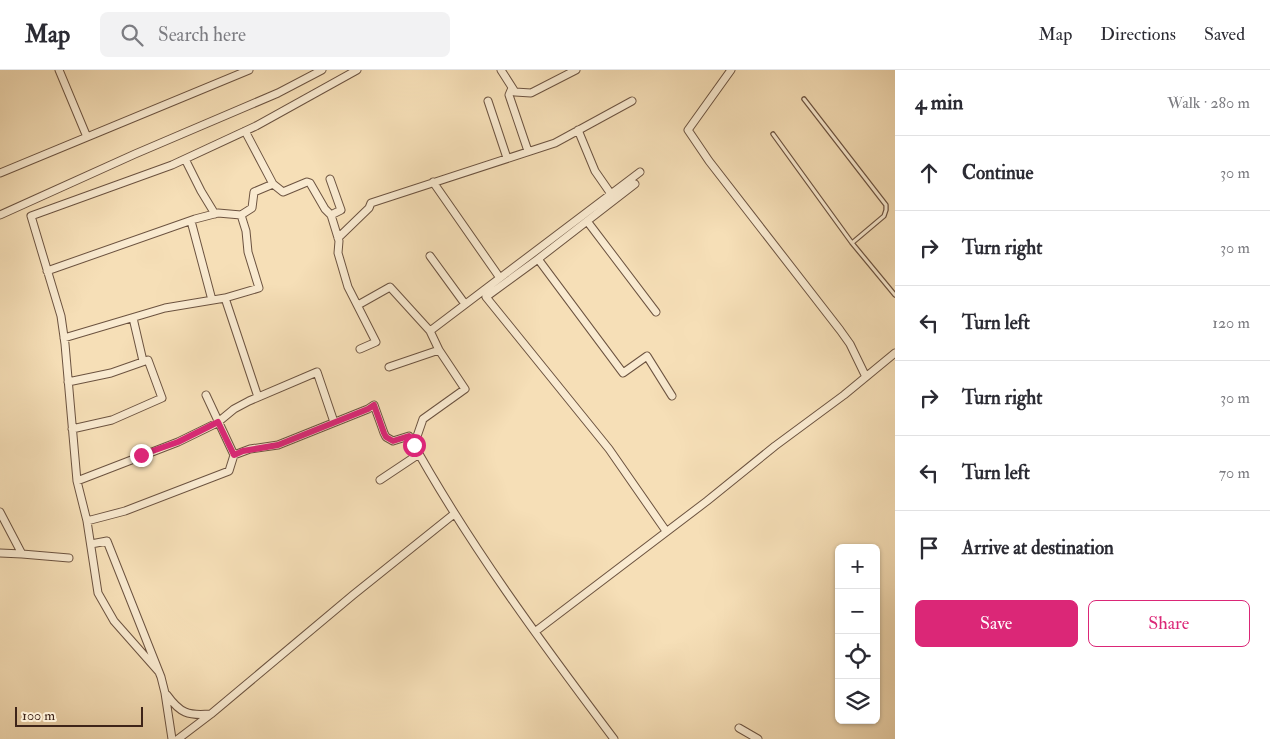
<!DOCTYPE html>
<meta charset="utf-8">
<style>
:root{--surface:#fff;--page:#f2f2f3;--text:#2b2b33;--muted:#7c7c81;--line:#e1e1e2;--accent:#db2777}
body{margin:0;font-family:"IM FELL Double Pica",serif;background:var(--page);color:var(--text)}
.controls{position:absolute;right:15px;bottom:15px;display:grid;overflow:hidden;border-radius:8px;box-shadow:0 1px 4px #0004}
.controls button{width:45px;height:45px;display:grid;place-items:center;padding:0;border:0;border-bottom:1px solid var(--line);background:var(--surface);color:var(--text);font:25px sans-serif}
.scale{position:absolute;left:15px;bottom:12px;width:128px;box-sizing:border-box;padding-left:5px;border:2px solid #3e2419;border-top:0;font-size:14px;line-height:18px;white-space:nowrap;color:#3e2419;-webkit-text-stroke:4px #f9ead0;paint-order:stroke}
.stop{position:absolute;width:15px;height:15px;margin:-11px;border:4px solid #db2777;border-radius:50%;background:#fff}
.stop.end{background:#db2777;border-color:#fff;box-shadow:0 1px 5px #0008}
.list{margin:0;padding:0;list-style:none}
h2{display:flex;justify-content:space-between;align-items:center;height:65px;margin:0;padding:0 20px;font-size:21px}
h2 small{font-size:16px;font-weight:400;color:var(--muted)}
.list li{display:grid;grid-template-columns:32px 1fr auto;gap:15px;align-items:center;box-sizing:border-box;height:75px;padding:0 20px;border-top:1px solid var(--line)}
.list b{display:block;font-size:19px;white-space:nowrap}
.list em{font-size:16px;font-style:normal;color:var(--muted)}
.actions{display:flex;gap:10px;padding:15px 20px}
.actions a{flex:1;padding:11px 0;border:1px solid var(--accent);border-radius:8px;text-align:center;font-size:18px;color:var(--accent)}
.actions .main{background:var(--accent);color:#fff}
.icon{flex:none;width:28px;height:28px;fill:none;stroke:currentColor;stroke-width:2;stroke-linecap:round;stroke-linejoin:round}
.map{position:relative;flex:none;width:895px;height:669px;overflow:hidden}
header{display:flex;align-items:center;gap:30px;box-sizing:border-box;height:70px;padding:0 25px;background:var(--surface);border-bottom:1px solid var(--line)}
header strong{font-size:24px}
nav{display:flex;gap:28px;margin-inline-start:auto;font-size:18px}
.search{width:350px;height:45px;background:var(--page);display:flex;align-items:center;gap:12px;box-sizing:border-box;padding:0 18px;border-radius:8px;color:var(--muted);font-size:19px}
main{display:flex}
aside{flex:1;background:var(--surface)}
.map>svg:first-child{display:block}
</style>
<header>
<strong>Map</strong>
<div class="search"><svg class="icon" aria-label="search" viewBox="0 0 24 24"><circle cx="10" cy="10" r="6"/><path d="M15 15l6 6"/></svg>Search here</div>
<nav><a>Map</a><a>Directions</a><a>Saved</a></nav>
</header>
<main>
<div class="map">
<svg width="895" height="669" viewBox="0 0 895 669">
<rect width="100%" height="100%" fill="#f6dfb7"/>
<filter id="stains"><feTurbulence type="fractalNoise" baseFrequency=".004" numOctaves="4"/><feColorMatrix values="0 0 0 0 .2 0 0 0 0 .09 0 0 0 0 .02 0 0 0 .5 -.17"/></filter>
<radialGradient id="worn" r=".72"><stop offset=".6" stop-color="#630" stop-opacity="0"/><stop offset="1" stop-color="#630" stop-opacity=".3"/></radialGradient>
<g fill="none" stroke-linecap="round" stroke-linejoin="round">
<g stroke="#6c5340" stroke-width="5.5">
<path id="service" d="M 804,29 L 886,135 L 886,140 L 884,146 L 852,173
M 773,64 L 852,173 L 895,225"/>
</g>
<g stroke="#6c5340" stroke-width="9">
<path id="minor" d="M 59,0 L 87,67
M 501,0 L 515,22 L 531,23 L 576,0
M 731,0 L 688,60 L 709,91 L 840,260 L 850,274 L 866,307
M 512,18 L 509,25 L 528,81
M 488,31 L 507,88
M 578,60 L 595,101 L 611,124
M 245,61 L 273,114
M 185,89 L 201,121 L 215,144
M 0,103 L 249,0
M 330,109 L 341,140 L 331,145
M 433,112 L 500,208
M 635,114 L 538,189 L 623,303 L 647,286 L 672,326
M 0,145 L 135,84 L 278,23 L 322,0
M 241,145 L 246,161 L 248,182 L 259,218 L 225,228 L 258,327
M 191,151 L 212,230
M 587,151 L 656,242
M 338,168 L 369,138 L 371,133 L 555,73 L 632,31
M 430,186 L 465,234
M 538,189 L 486,227 L 609,379 L 666,461
M 47,201 L 195,149 L 218,143 L 241,145 L 252,138 L 254,122 L 273,114 L 283,122 L 307,112 L 310,113 L 325,139 L 331,145 L 339,171 L 338,183 L 348,217 L 376,272 L 360,279
M 358,235 L 390,217 L 430,261 L 439,280 L 465,319 L 423,349 L 414,375
M 133,248 L 143,291
M 430,261 L 640,102
M 64,268 L 165,238 L 225,228
M 389,297 L 439,280
M 68,312 L 111,303 L 148,290 L 162,328 L 112,350 L 72,359
M 234,385 L 250,379 L 278,375 L 368,339 L 374,335 L 384,363 L 386,367 L 393,371 L 409,366 C 467,472 541,572 614,669
M 380,410 L 419,384
M 77,411 L 178,372 L 217,353 L 234,339 L 249,331 L 317,302 L 334,352
M 0,442 L 22,484 L 69,488
M 87,451 L 125,441 L 229,401 L 234,385 L 206,325
M 91,474 L 107,471 L 161,607 L 165,623 L 172,669
M 0,483 L 22,484
M 536,561 L 707,431 L 775,376 L 844,325 L 895,283
M 159,602 L 114,551 L 98,523 L 87,451 L 77,411 L 65,274 L 61,246 L 31,146 L 172,95 L 256,56 L 357,0
M 167,625 C 180,643 188,646 210,644
M 739,658 L 758,669
M 178,669 L 211,644 L 353,525 L 454,444"/>
</g>
<use href="#service" stroke="#f9ead0" stroke-width="3"/>
<use href="#minor" stroke="#f9ead0" stroke-width="7"/>
</g>
<g fill="none" stroke-linecap="round" stroke-linejoin="round">
<path stroke="#db2777" stroke-width="6" d="M 141,385 L 178,372 L 218,352 L 234,385 L 243,381 L 278,375 L 368,339 L 374,335 L 384,363 L 386,367 L 393,371 L 409,366 L 414,375"/>
</g>
<rect width="100%" height="100%" filter="url(#stains)"/>
<rect width="100%" height="100%" fill="url(#worn)"/>
</svg>
<div class="controls">
<button>+</button>
<button>−</button>
<button><svg class="icon" aria-label="locate" viewBox="0 0 24 24"><circle cx="12" cy="12" r="6"/><path d="M12 2v4M12 18v4M2 12h4M18 12h4"/></svg></button>
<button><svg class="icon" aria-label="layers" viewBox="0 0 24 24"><path d="M12 4l9 5-9 5-9-5zM3 14l9 5 9-5"/></svg></button>
</div>
<div class="scale">100 m</div>
<div class="stop" style="left:414px;top:375px"></div>
<div class="stop end" style="left:141px;top:385px"></div>
</div>
<aside>
<h2>4 min<small>Walk · 280 m</small></h2>
<ul class="list">
<li><svg class="icon" aria-label="ahead" viewBox="0 0 24 24"><path d="M12 20V5M6 11l6-6 6 6"/></svg><div><b>Continue</b></div><em>30 m</em></li>
<li><svg class="icon" aria-label="right" viewBox="0 0 24 24"><path d="M7 20v-9h11M14 6l5 5-5 5"/></svg><div><b>Turn right</b></div><em>30 m</em></li>
<li><svg class="icon" aria-label="left" viewBox="0 0 24 24"><path d="M17 20v-9H6M10 6l-5 5 5 5"/></svg><div><b>Turn left</b></div><em>120 m</em></li>
<li><svg class="icon" aria-label="right" viewBox="0 0 24 24"><path d="M7 20v-9h11M14 6l5 5-5 5"/></svg><div><b>Turn right</b></div><em>30 m</em></li>
<li><svg class="icon" aria-label="left" viewBox="0 0 24 24"><path d="M17 20v-9H6M10 6l-5 5 5 5"/></svg><div><b>Turn left</b></div><em>70 m</em></li>
<li><svg class="icon" aria-label="arrive" viewBox="0 0 24 24"><path d="M6 21V4h12l-3 4 3 4H6"/></svg><div><b>Arrive at destination</b></div></li>
</ul>
<div class="actions"><a class="main">Save</a><a>Share</a></div>
</aside>
</main>
